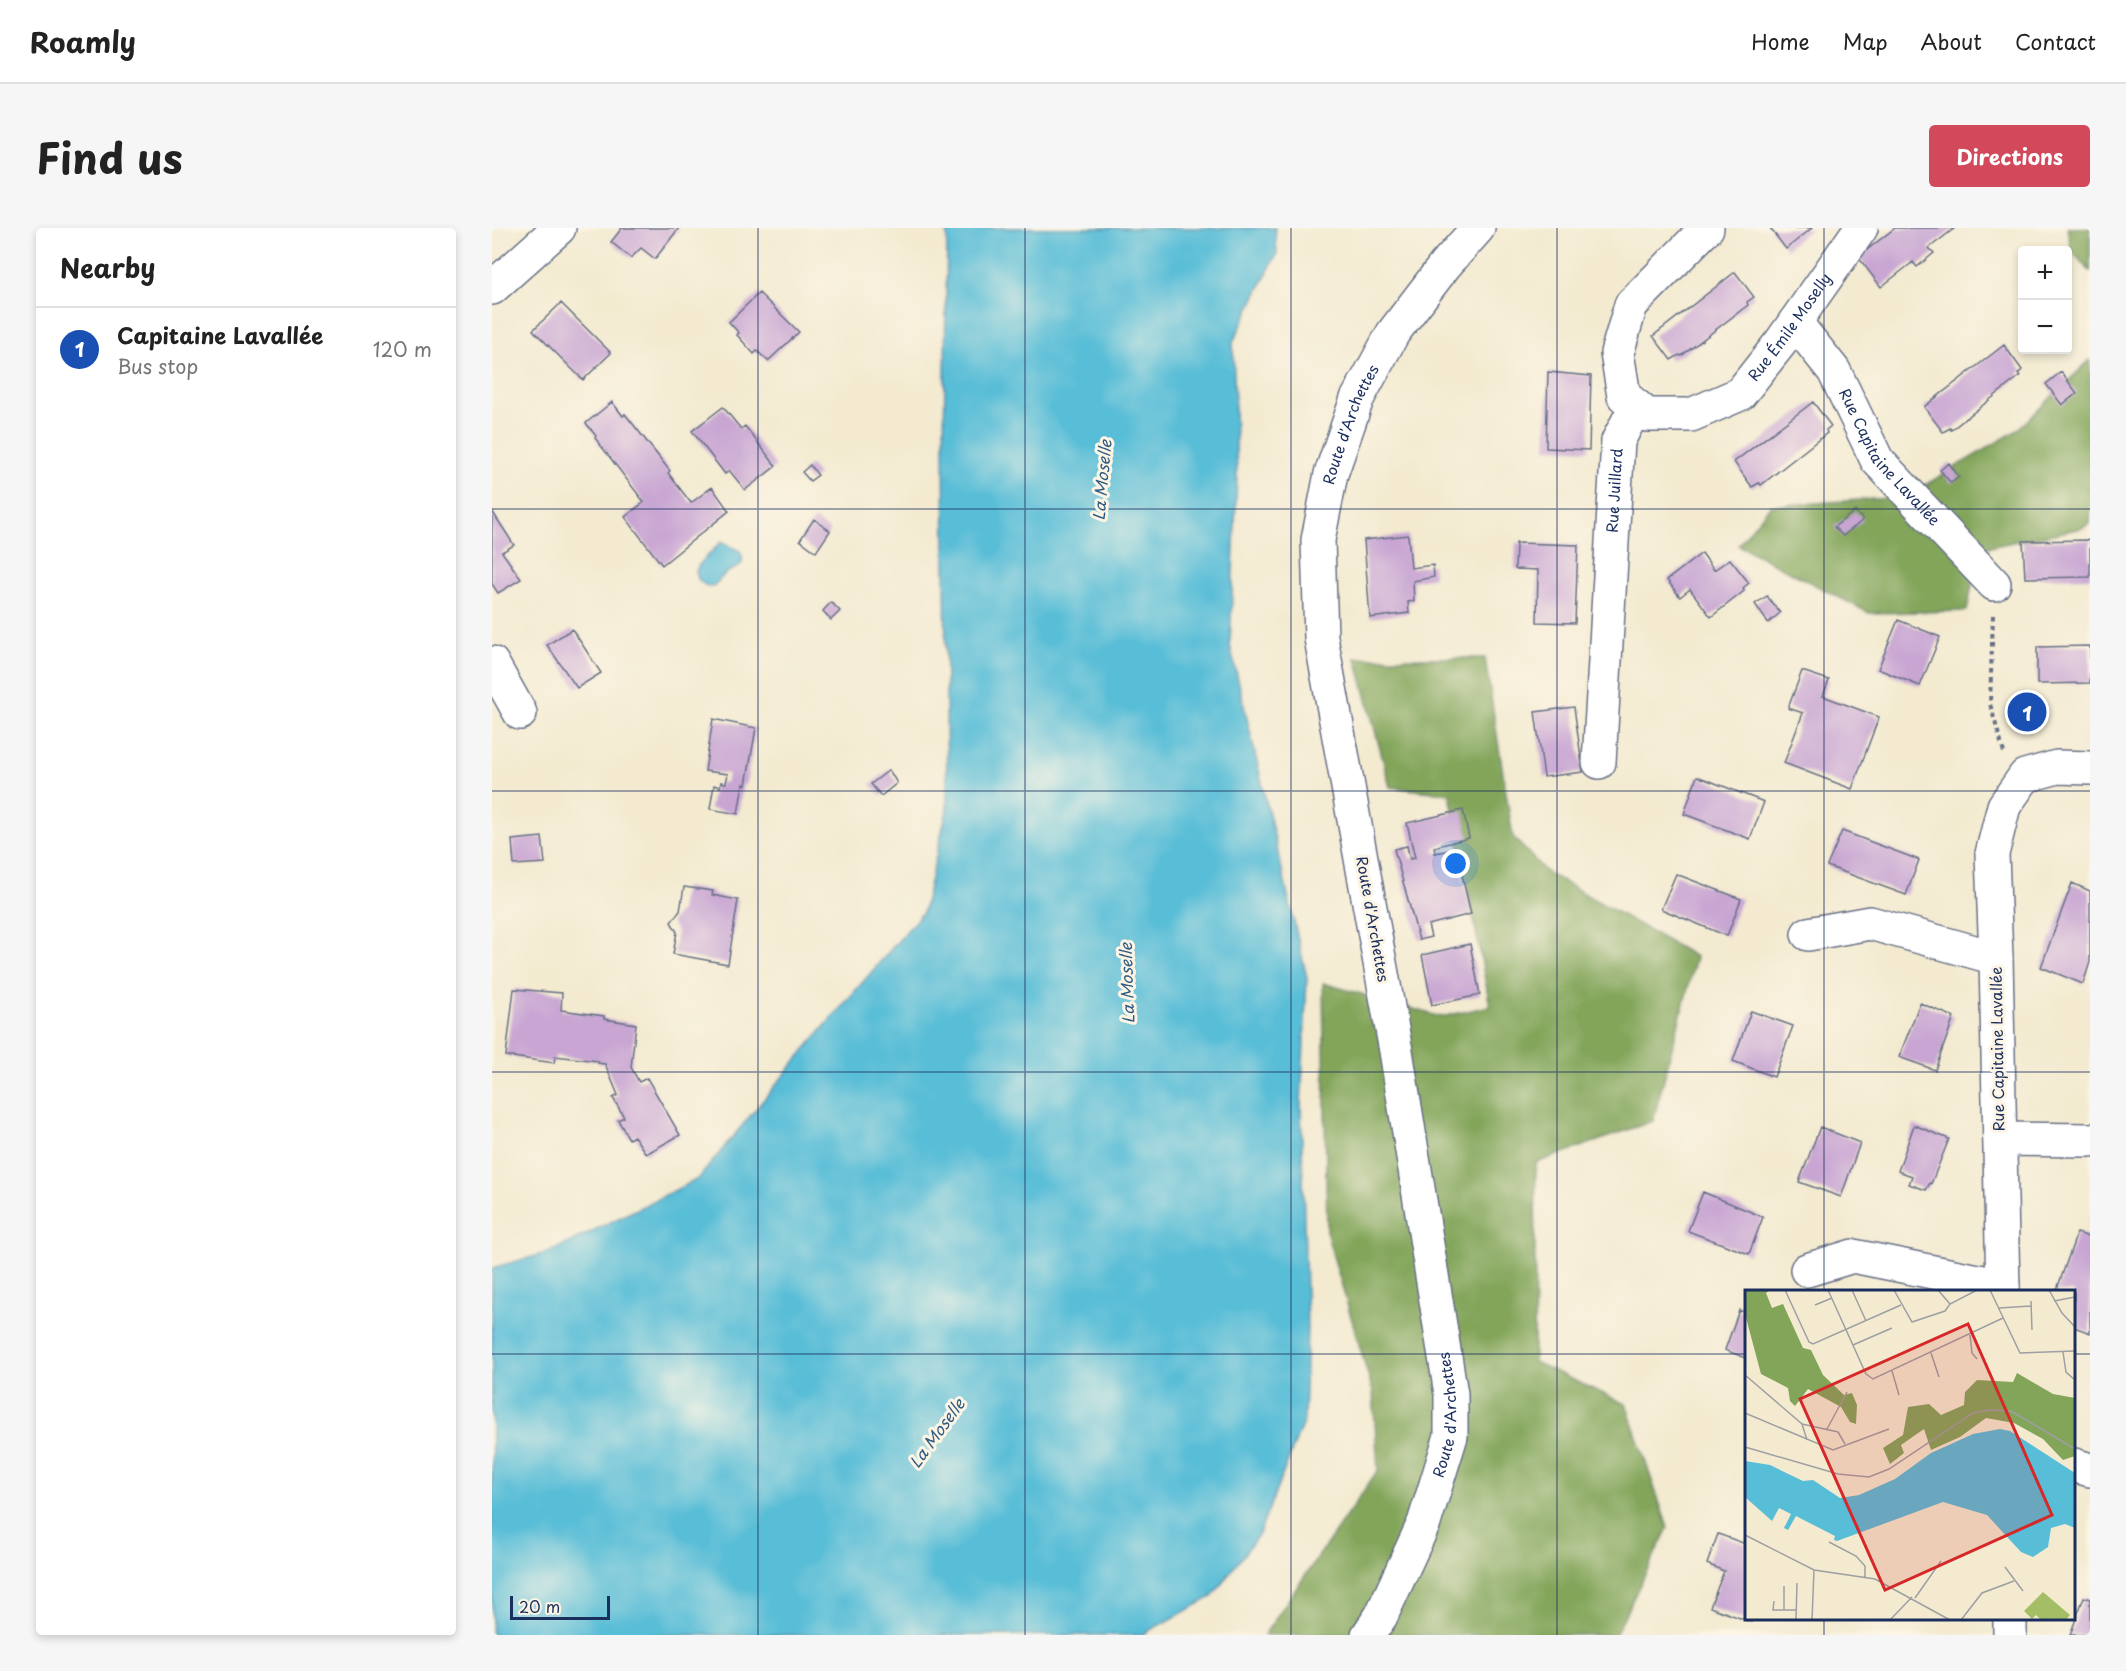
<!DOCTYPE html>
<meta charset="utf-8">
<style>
:root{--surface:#fff;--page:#f6f6f6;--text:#222;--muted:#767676;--line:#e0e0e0;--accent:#d1495b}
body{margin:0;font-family:"Playpen Sans",sans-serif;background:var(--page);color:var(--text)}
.controls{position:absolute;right:18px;top:18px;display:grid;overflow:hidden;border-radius:6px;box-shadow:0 3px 9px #0003}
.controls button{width:54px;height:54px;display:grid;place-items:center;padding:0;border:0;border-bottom:2px solid var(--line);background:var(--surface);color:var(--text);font:30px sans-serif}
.scale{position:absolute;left:18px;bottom:15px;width:100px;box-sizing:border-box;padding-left:6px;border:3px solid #1b2f5e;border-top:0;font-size:16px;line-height:21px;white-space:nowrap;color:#1b2f5e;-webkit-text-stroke:4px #fcf5e5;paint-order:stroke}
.you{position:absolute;left:964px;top:636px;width:21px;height:21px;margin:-15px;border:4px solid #fff;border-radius:50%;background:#1a73e8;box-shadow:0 0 0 9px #1a73e833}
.badge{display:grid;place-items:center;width:39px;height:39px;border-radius:50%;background:var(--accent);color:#fff;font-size:20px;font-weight:700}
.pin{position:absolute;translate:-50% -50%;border:3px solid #fff;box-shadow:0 2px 6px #0006}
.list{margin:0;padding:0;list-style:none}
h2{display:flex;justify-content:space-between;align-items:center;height:78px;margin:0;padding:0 24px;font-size:26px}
h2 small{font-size:20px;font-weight:400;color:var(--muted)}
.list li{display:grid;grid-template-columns:39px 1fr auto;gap:18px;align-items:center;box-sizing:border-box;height:84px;padding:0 24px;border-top:2px solid var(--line)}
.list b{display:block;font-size:22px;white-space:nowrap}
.list p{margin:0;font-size:20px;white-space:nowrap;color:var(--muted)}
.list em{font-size:20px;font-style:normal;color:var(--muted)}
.map{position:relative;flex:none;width:1598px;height:1407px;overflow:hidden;border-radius:6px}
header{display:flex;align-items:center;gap:36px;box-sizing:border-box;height:84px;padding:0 30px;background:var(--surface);border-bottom:2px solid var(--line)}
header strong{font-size:28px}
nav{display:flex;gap:33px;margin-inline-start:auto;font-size:21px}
.intro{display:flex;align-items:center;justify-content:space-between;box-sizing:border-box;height:144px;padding:0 36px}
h1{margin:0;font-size:42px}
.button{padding:15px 27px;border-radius:6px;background:var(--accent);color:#fff;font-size:21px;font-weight:700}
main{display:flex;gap:36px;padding:0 36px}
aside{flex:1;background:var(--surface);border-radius:6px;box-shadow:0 3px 9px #0003}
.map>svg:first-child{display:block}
</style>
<header>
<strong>Roamly</strong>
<nav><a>Home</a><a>Map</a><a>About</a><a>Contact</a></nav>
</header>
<div class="intro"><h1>Find us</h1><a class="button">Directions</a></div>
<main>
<aside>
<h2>Nearby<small></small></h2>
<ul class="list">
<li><span class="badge" style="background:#1a4fb4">1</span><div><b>Capitaine Lavallée</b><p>Bus stop</p></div><em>120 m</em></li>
</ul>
</aside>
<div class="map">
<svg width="1598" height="1407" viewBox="0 0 1598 1407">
<rect width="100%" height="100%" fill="#fcf5e5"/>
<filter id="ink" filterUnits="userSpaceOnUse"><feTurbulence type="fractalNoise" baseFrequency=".0167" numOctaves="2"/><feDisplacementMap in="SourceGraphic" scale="12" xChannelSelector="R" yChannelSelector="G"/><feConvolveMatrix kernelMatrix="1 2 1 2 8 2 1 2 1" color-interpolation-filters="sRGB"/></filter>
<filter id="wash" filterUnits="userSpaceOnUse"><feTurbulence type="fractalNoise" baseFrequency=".008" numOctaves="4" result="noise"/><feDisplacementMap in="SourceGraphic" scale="24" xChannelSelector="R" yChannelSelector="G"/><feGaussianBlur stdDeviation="1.35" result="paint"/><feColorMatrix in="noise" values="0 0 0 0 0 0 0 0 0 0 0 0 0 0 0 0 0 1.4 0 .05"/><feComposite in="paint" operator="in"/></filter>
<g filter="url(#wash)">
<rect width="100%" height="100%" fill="#f3ead0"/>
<path fill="#82a55a" stroke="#4e6a5c" stroke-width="1.5" d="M 1575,0 L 1598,0 L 1598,43 L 1580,24 Z
M 1598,132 L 1598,295 L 1590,300 L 1487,321 L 1475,383 L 1377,385 L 1246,317 L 1278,278 L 1413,269 L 1524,203 Z
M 864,430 L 993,430 L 1021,609 L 1054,644 L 1204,729 L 1161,893 L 1044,935 L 1042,1134 L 1134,1176 L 1176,1300 L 1123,1407 L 772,1407 L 886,1242 L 881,1164 L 835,1007 L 831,755 L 949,789 L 998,778 L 958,566 L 898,559 Z"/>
<path fill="#58bdd7" stroke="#3a769a" stroke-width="1.5" d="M 455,0 L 783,0 L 785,25 L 741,114 L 745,248 L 738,417 L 815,750 L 809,877 L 815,1102 L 812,1192 L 767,1306 L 720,1369 L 649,1407 L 0,1407 L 0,1040 L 58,1024 L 206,951 L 321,812 L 431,684 L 455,582 L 452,215 Z
M 229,314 L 248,323 C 257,340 240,339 232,347 C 228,351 225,355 221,358 L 214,358 L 206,351 L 204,343 L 207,337 Z"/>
<g id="blocks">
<path fill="#c8a5d3" d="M 130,0 L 187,0 L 163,31 L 149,20 L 139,30 L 119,14 Z
M 1278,0 L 1320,0 L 1294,21 Z
M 1403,0 L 1463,0 L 1437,20 L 1442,25 L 1425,39 L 1421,34 L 1389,59 L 1366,29 Z
M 1243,44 L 1262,69 L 1255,74 L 1256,77 L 1189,128 L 1187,127 L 1179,132 L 1161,108 Z
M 267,65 L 307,104 L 276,133 L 265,123 L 262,126 L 245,107 L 247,105 L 237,94 Z
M 69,75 L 119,125 L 91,152 L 41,102 Z
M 1512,117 L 1530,142 L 1526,146 L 1528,148 L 1459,202 L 1458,200 L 1451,204 L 1432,179 Z
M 1056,144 L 1099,148 L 1097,222 L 1054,220 Z
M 1569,144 L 1585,165 L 1570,177 L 1554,156 Z
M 120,174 L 131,188 L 133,186 L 178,243 L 176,245 L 199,275 L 220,259 L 237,283 L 170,337 L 133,289 L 152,274 L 103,210 L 104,208 L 94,195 Z
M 1321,174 L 1339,198 L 1334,202 L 1335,205 L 1269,257 L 1267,255 L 1260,259 L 1242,234 Z
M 231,179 L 249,201 L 253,198 L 284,238 L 253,262 L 237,242 L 233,246 L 200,203 Z
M 1457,235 L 1467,249 L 1459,255 L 1448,242 Z
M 318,237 L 326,247 L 318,253 L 310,244 Z
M 0,283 L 22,317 L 10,324 L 29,351 L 6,365 L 0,356 Z
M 1363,283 L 1371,292 L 1351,308 L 1342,299 Z
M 322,291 L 338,303 L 324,324 L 308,312 Z
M 916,307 L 919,340 L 941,337 L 942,349 L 921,353 L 922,373 L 916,374 L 917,385 L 878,390 L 872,312 Z
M 1598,312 L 1598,349 L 1533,350 L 1531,313 Z
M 1024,315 L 1086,317 L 1083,395 L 1045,394 L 1046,342 L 1023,341 Z
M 1210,325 L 1222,342 L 1238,331 L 1257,355 L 1251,360 L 1252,363 L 1219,389 L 1198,361 L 1188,369 L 1175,352 Z
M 1275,368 L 1288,385 L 1276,395 L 1263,376 Z
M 339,374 L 348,383 L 339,392 L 331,383 Z
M 1406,392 L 1448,409 L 1428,458 L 1386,441 Z
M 80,401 L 109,445 L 85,460 L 55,417 Z
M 1598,418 L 1598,455 L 1545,456 L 1545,419 Z
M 1310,443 L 1337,452 L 1331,468 L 1387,489 L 1360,561 L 1292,535 L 1311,485 L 1296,480 Z
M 1082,479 L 1091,544 L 1052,549 L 1043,484 Z
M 221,491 L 264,500 L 254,557 L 251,556 L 246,586 L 218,581 L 222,557 L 228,559 L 229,554 L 234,555 L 236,546 L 213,543 Z
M 397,542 L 405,555 L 389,568 L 379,556 Z
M 1205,548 L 1272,574 L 1258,611 L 1192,586 Z
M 971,582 L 977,610 L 942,619 L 943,625 L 964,621 L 979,686 L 936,697 L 939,709 L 927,712 L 902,621 L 915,618 L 918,631 L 923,630 L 915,595 Z
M 1350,603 L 1427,632 L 1414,667 L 1335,638 Z
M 50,609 L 53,635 L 22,637 L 20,612 Z
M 1184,646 L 1249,671 L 1235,708 L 1169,681 Z
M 1580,655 L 1598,663 L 1598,734 L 1591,756 L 1549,739 Z
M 192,659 L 221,663 L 220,667 L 246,672 L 236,736 L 181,726 L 185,704 L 179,694 L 188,683 Z
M 978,716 L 988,767 L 940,777 L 930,727 Z
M 22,761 L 70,765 L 69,782 L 112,788 L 112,791 L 144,796 L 139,839 L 147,854 L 155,850 L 188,907 L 154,926 L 142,908 L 137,911 L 126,892 L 132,889 L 121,870 L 126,867 L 113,836 L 106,835 L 106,833 L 63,828 L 62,835 L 14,828 Z
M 1428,775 L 1462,789 L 1443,842 L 1407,829 Z
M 1259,783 L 1301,798 L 1282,849 L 1241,833 Z
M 1422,897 L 1457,911 L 1439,956 L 1438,955 L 1434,962 L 1417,956 L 1420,948 L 1406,943 Z
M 1328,899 L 1368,915 L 1349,969 L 1307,954 Z
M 1211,964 L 1271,989 L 1257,1026 L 1196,1003 Z
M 1585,1005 L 1598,1009 L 1598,1105 L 1582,1099 L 1582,1064 L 1564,1064 Z
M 1247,1082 L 1254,1085 L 1254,1130 L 1233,1122 Z
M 1226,1306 L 1254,1316 L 1254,1390 L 1260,1390 L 1259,1394 L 1218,1379 L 1232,1343 L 1215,1336 Z
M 1592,1369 L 1598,1371 L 1598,1407 L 1578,1407 Z"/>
</g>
</g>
<g filter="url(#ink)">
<use href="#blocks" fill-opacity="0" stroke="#677086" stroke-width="1.5"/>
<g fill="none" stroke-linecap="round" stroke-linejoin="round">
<g stroke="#677086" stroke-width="36">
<g id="minor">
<path id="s1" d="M 1303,94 L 1342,143 L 1385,232 L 1502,356"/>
<path id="s2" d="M 1144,178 L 1155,187 L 1199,187 L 1248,166 L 1289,114 L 1369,0"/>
<path d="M 0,435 L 28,485"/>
<path id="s3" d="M 1107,534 L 1126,213 L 1144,178 L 1132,168 L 1125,125 L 1139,77 L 1215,0"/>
<path d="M 1316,706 L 1378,695 L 1504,730"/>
<path d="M 1508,911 L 1598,912"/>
<path d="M 1315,1042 L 1361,1028 L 1511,1058"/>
<path d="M 1511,1064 L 1504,730 L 1500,626 L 1512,578 L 1533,548 L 1565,539 L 1598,540"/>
<path d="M 1582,1237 L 1598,1242"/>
<path d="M 1518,1390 L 1518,1407"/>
<path id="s4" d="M 876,1407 L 889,1388 L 932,1295 L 959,1208 L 959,1166 L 904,823 L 829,410 L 826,312 L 839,246 L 865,171 L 901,105 L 953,37 L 986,0"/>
</g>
</g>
<g stroke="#677086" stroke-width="36">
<path id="major" d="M 0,60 L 67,0"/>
</g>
<path stroke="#677086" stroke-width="4" stroke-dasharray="4.5 4.5" stroke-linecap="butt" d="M 1501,387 L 1498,476 L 1512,525"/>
<use href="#minor" stroke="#fff" stroke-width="33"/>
<use href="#major" stroke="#fff" stroke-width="33"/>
</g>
</g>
<path fill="none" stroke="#1b2f5e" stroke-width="1.5" stroke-opacity="0.55" d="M 266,0 L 266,1407M 533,0 L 533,1407M 799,0 L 799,1407M 1065,0 L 1065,1407M 1332,0 L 1332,1064M 0,281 L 1598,281M 0,563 L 1598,563M 0,844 L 1598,844M 0,1126 L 1254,1126M 1582,1126 L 1598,1126M 1332,1390 L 1332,1407"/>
<g text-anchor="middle" stroke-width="6" stroke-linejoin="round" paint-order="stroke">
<g font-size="15" fill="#1b2f5e" stroke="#fcf5e5">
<text dy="5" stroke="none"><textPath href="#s2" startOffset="195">Rue Émile Moselly</textPath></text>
<text dy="5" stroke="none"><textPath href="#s4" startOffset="1244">Route d'Archettes</textPath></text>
<text dy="5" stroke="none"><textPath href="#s1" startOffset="166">Rue Capitaine Lavallée</textPath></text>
<text dy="5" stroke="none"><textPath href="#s3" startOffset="272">Rue Juillard</textPath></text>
<text transform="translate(880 691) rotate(80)" y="5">Route d'Archettes</text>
<text transform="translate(1506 821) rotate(-91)" y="5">Rue Capitaine Lavallée</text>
<text dy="5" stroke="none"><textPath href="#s4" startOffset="237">Route d'Archettes</textPath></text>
</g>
<g font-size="16" font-style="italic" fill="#2d5a82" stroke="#fcf5e5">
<text transform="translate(610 252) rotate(-85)" y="6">La Moselle</text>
<text transform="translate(635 755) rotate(-92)" y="6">La Moselle</text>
<text transform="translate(445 1205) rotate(-54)" y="6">La Moselle</text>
</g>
</g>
<g transform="translate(1253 1062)">
<rect width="330" height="330" fill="#f3ead0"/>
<path d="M 298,302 L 325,325 L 321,330 L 296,330 L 291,325 L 287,329 L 279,321 Z" fill="#a3be65"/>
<path d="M 0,0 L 25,0 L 21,3 L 27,18 L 38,14 L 58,58 L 66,60 L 78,85 L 99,105 L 107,103 L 112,115 L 111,134 L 105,132 L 96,117 L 63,99 L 50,116 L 45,111 L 43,98 L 16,84 L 0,24 ZM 272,83 L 308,104 L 330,108 L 330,166 L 318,170 L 298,149 L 269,133 L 241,128 L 215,147 L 186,160 L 179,139 L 156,155 L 159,163 L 145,174 L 138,158 L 158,145 L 163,117 L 184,114 L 196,125 L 219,115 L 220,102 L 232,90 L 268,92 Z" fill="#82a55a"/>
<path d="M 255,139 L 265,141 L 330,183 L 330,238 L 320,234 L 306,238 L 303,257 L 288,267 L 276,262 L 242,225 L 198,212 L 92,251 L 89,250 L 90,246 L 51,226 L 43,240 L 39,238 L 46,224 L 34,218 L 27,231 L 0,207 L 0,171 L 25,175 L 58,191 L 68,190 L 95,208 L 114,205 L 150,189 L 186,163 L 228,144 Z" fill="#58bdd7"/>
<path fill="none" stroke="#9d9fa2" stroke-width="1.5" d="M 40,0 L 64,52 L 68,54 L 156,15M 83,0 L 121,84 L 128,89 L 258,28M 107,0 L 121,31M 149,0 L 167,32 L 200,21 L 205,14 L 232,0M 193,0 L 205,14M 245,0 L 275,63 L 330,61M 304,0 L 317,23 L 330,37M 286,11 L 287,40M 309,11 L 330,7M 70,15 L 87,8M 254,18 L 286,16M 225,45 L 227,63 L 232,69M 108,55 L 147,38M 318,62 L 321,82 L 330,90M 186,63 L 194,87M 147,81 L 154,105M 0,85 L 57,134 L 62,150M 0,123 L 88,160 L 144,139M 57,134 L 93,142 L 100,154M 82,139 L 102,102M 0,157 L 93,184 L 124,187 L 144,179 L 228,123 L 245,120 L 266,121 L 330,159M 0,245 L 69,280 L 130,289 L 205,330M 84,252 L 111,266 L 120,276 L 120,287M 260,277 L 278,301M 170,308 L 196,271M 29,311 L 28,320 L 51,320M 39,320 L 39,296M 51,330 L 52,293M 67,330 L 69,280M 145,330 L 167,307M 216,330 L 237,303 L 269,291"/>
<path fill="#d62828" fill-opacity="0.15" stroke="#d62828" stroke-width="3" d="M 223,34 L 307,225 L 140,300 L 55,109 Z"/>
<rect width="330" height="330" fill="none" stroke="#1b2f5e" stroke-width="3"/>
</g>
</svg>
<div class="controls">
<button>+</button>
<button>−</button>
</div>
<div class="scale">20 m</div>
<div class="you"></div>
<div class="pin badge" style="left:1535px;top:484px;background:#1a4fb4">1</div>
</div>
</main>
